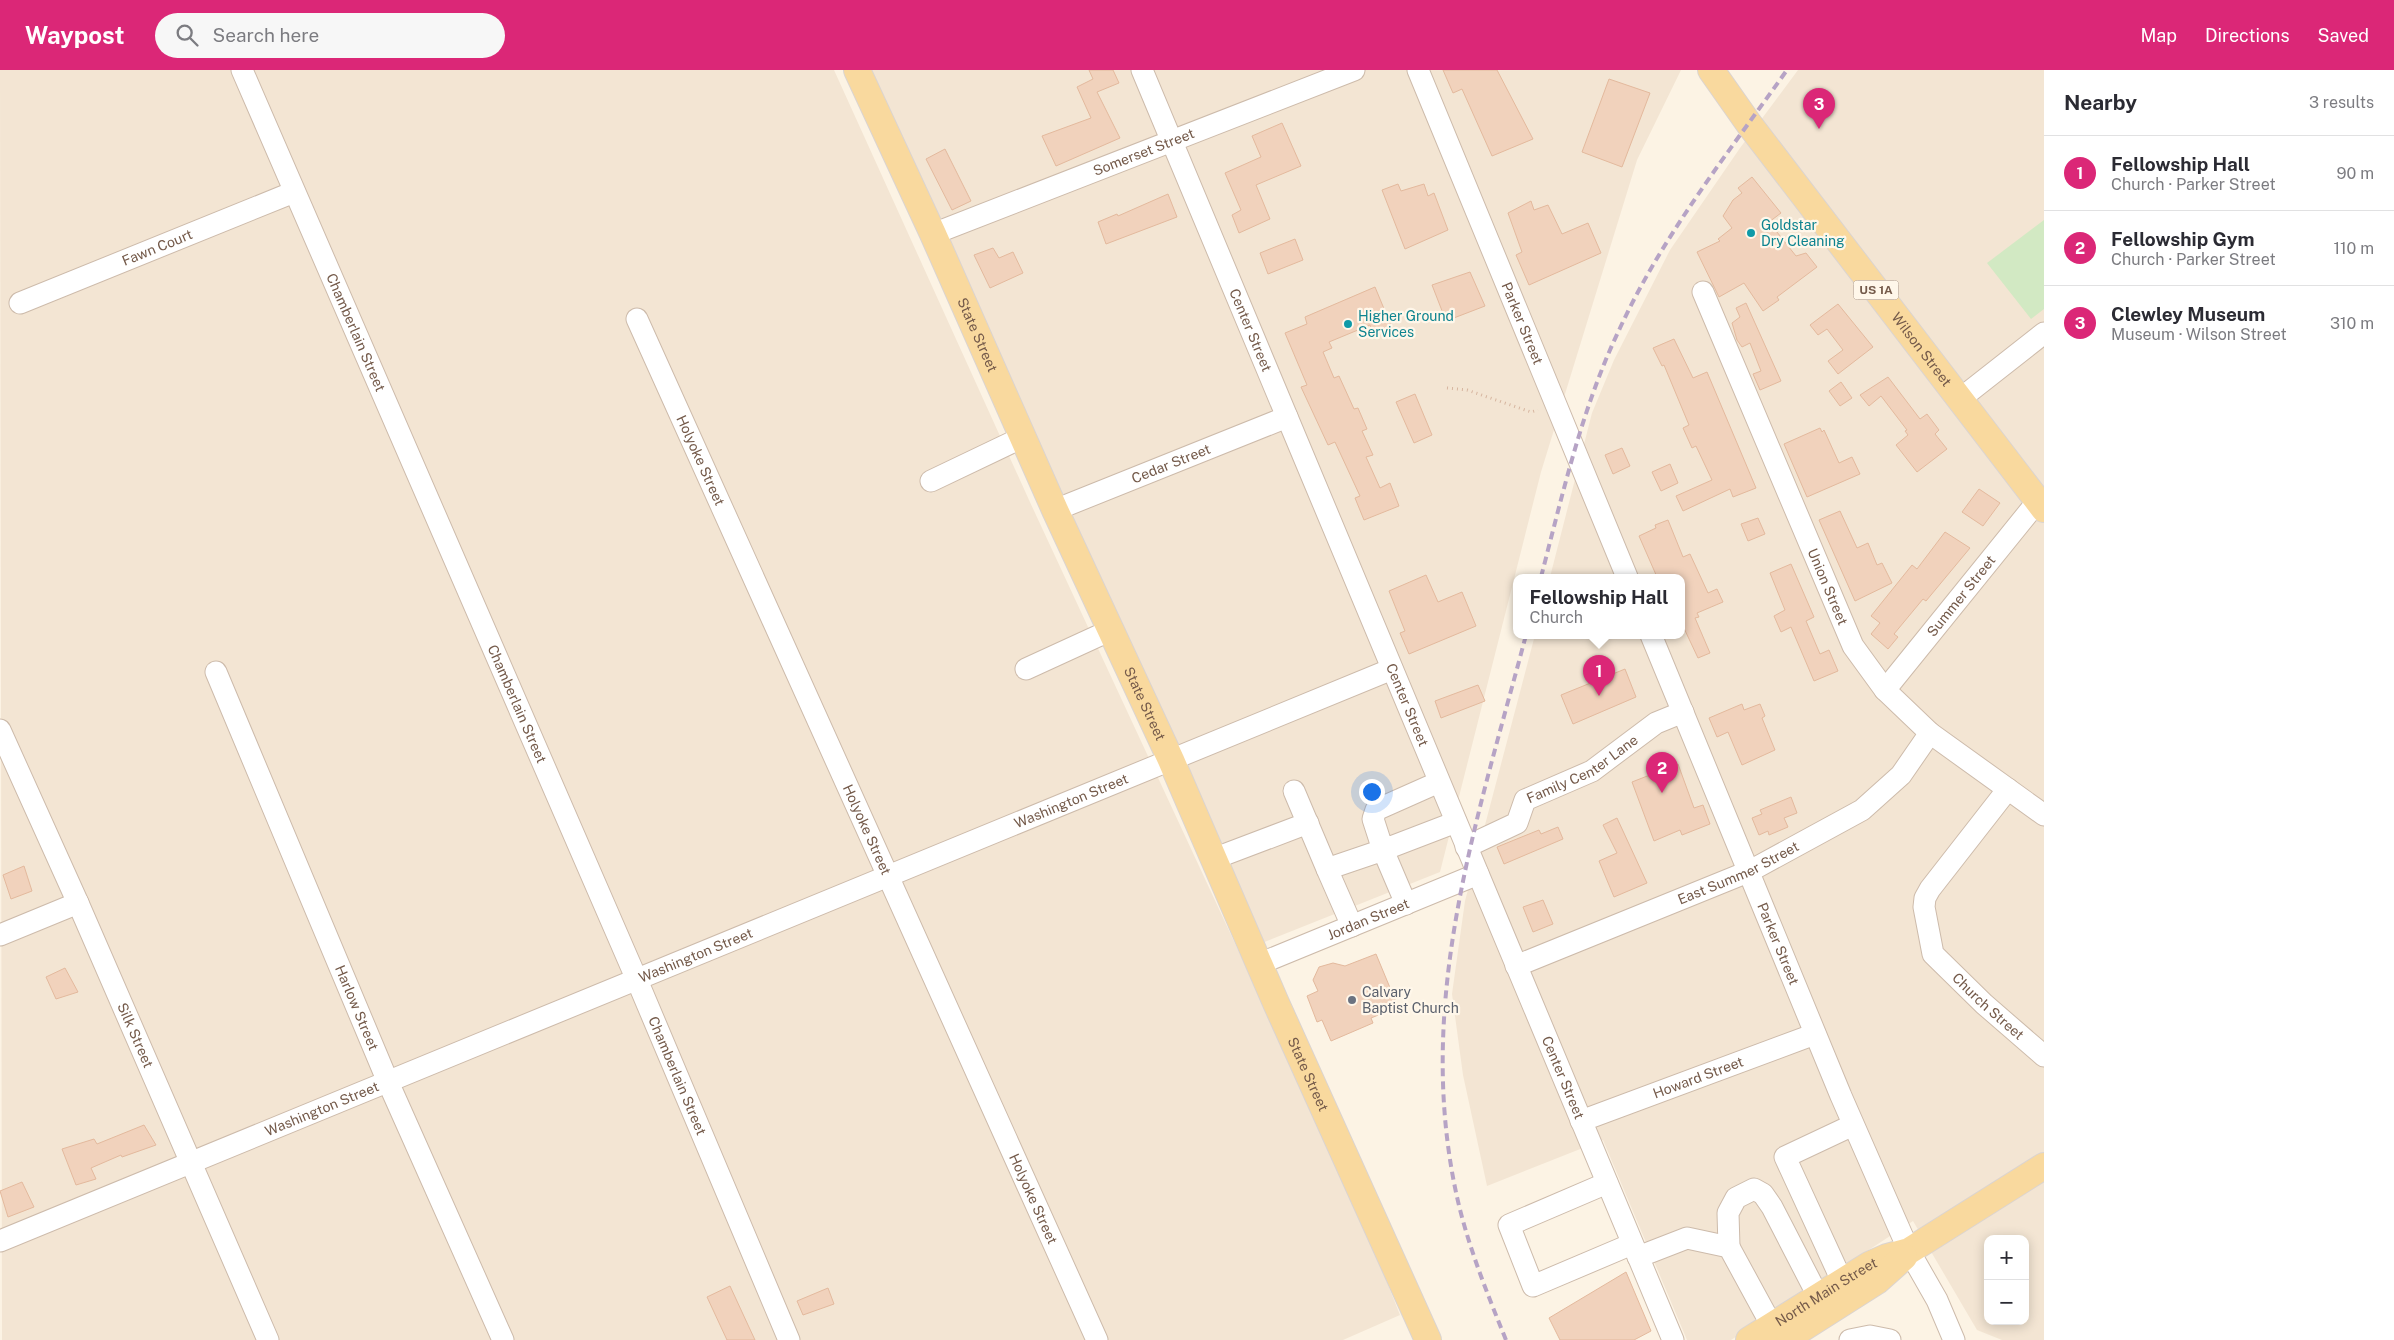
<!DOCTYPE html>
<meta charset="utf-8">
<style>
:root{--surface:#fff;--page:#f7f7f7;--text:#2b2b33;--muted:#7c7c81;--line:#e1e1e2;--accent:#db2777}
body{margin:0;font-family:"Public Sans",sans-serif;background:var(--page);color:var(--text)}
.controls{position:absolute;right:15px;bottom:15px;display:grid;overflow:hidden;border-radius:10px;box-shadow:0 2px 12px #0003}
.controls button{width:45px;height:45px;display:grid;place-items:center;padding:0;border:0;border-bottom:1px solid var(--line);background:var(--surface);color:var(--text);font:25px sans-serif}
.you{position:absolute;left:1371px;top:721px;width:18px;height:18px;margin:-12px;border:4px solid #fff;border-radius:50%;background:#1a73e8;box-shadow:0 0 0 8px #1a73e833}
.badge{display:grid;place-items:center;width:32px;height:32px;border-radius:50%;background:var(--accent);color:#fff;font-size:16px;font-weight:700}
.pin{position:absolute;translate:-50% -41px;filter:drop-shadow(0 1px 2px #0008)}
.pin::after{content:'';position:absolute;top:26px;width:18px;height:15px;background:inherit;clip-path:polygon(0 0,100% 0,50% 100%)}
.popup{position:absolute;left:1513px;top:504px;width:172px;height:65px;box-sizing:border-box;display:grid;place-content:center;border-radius:10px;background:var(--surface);filter:drop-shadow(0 1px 4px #0005);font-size:16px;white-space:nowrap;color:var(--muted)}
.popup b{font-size:19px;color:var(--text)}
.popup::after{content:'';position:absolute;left:50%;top:100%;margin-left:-10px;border:10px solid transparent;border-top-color:var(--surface)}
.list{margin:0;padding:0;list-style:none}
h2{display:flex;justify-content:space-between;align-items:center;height:65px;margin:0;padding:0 20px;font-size:21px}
h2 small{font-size:16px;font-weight:400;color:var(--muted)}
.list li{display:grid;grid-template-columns:32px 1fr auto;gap:15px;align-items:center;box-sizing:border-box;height:75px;padding:0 20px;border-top:1px solid var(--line)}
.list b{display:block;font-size:19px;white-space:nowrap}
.list p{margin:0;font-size:16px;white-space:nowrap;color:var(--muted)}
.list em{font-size:16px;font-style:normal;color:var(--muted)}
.icon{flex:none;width:28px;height:28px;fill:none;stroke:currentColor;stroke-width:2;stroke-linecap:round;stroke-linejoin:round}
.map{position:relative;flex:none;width:2044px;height:1270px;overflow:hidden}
header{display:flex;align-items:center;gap:30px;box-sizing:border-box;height:70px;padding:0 25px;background:var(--accent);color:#fff}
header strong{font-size:24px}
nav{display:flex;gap:28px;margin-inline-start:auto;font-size:18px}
.search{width:350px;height:45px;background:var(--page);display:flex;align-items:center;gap:12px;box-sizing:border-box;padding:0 18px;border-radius:28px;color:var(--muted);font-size:19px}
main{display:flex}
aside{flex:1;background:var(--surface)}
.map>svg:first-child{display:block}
</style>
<header>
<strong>Waypost</strong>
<div class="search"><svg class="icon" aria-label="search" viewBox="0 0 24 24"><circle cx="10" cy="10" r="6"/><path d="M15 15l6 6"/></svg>Search here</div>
<nav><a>Map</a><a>Directions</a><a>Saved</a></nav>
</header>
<main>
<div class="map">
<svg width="2044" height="1270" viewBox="0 0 2044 1270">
<rect width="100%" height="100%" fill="#fcf3e4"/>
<path fill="#f3e5d3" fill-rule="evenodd" d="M 0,0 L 834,0 L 1029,430 L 1356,1134 L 1400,1245 L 1343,1270 L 2,1270 Z
M 871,0 L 1681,0 L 1637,90 L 1541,402 L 1440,802 L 1262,873 Z
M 1798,0 L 2044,0 L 2044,1270 L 2002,1270 L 1977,1260 L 1913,1151 L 1731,1270 L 1687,1270 L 1603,1070 L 1487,1116 L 1463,1005 L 1452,924 L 1465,831 L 1535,565 L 1682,565 L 1682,507 L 1550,507 L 1592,343 L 1614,290 L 1670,180 L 1740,78 ZM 1988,1169 L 2025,1169 L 2025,1251 L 1988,1251 Z"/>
<path fill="#d2e9c3" d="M 2044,150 L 2044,239 L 2031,249 L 1987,193 Z"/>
<path fill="#f1d2bc" stroke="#e3b99d" d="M 1089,0 L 1113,0 L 1119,13 L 1097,22 L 1120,68 L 1056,96 L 1042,66 L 1091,48 L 1077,17 L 1093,9 Z
M 1443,0 L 1497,0 L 1533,69 L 1492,86 L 1462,19 L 1453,23 Z
M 1609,9 L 1650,23 L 1622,97 L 1582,82 Z
M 1282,53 L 1301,96 L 1256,115 L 1270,149 L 1239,163 L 1232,145 L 1241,140 L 1225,103 L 1261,87 L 1252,66 Z
M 945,79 L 971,131 L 952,140 L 926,89 Z
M 1752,107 L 1781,143 L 1769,152 L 1796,186 L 1806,183 L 1817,197 L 1777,227 L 1779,230 L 1763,241 L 1744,213 L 1719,227 L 1697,182 L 1720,171 L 1718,169 L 1732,158 L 1723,146 L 1733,130 L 1742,123 L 1738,118 Z
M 1398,114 L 1401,121 L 1424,114 L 1428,126 L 1434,123 L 1448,160 L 1405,179 L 1382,120 Z
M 1168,124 L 1177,147 L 1106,174 L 1098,152 L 1117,144 L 1118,146 Z
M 1531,131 L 1534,140 L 1548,135 L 1562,164 L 1588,153 L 1601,183 L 1529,215 L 1516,185 L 1522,182 L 1508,143 Z
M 1295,169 L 1303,190 L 1268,204 L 1260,183 Z
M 993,178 L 999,188 L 1013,182 L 1023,203 L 990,218 L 974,185 Z
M 1470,202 L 1485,236 L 1446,251 L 1432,215 Z
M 1375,217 L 1392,258 L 1374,265 L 1370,255 L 1329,272 L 1332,278 L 1323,282 L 1334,308 L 1339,306 L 1354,339 L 1358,338 L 1367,359 L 1362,361 L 1373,385 L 1366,387 L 1380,418 L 1390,413 L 1399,436 L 1364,450 L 1355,428 L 1360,426 L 1335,372 L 1328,375 L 1301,317 L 1307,315 L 1285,263 L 1307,254 L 1305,247 Z
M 1746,233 L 1781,311 L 1760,320 L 1753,304 L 1761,301 L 1750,273 L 1742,277 L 1737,270 L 1732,253 L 1740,247 L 1736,238 Z
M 1838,234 L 1873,277 L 1838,304 L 1828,291 L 1843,280 L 1827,259 L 1818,265 L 1810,255 Z
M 1674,269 L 1693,308 L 1707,302 L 1756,418 L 1733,427 L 1730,419 L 1683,441 L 1676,426 L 1712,410 L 1696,376 L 1692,378 L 1683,358 L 1689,355 L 1664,295 L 1662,296 L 1653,278 Z
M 1888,307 L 1920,349 L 1927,344 L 1939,360 L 1935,364 L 1947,379 L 1917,402 L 1896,375 L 1908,365 L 1905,361 L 1907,360 L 1881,326 L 1869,336 L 1860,325 Z
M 1841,312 L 1852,328 L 1840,336 L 1829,321 Z
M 1415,324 L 1432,365 L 1414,373 L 1396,332 Z
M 1820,358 L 1822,362 L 1824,360 L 1839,393 L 1852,387 L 1860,404 L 1807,427 L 1784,374 Z
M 1622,378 L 1630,396 L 1613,404 L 1605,385 Z
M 1670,394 L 1678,413 L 1661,421 L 1652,402 Z
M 1979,419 L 2000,433 L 1983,456 L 1962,442 Z
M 1840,441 L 1857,478 L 1868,473 L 1877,495 L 1882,493 L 1892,513 L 1855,531 L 1819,450 Z
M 1758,448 L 1765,464 L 1748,471 L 1741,454 Z
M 1668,450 L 1683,487 L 1690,484 L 1708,523 L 1717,519 L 1723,532 L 1697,543 L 1699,547 L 1695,548 L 1710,583 L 1698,588 L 1682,554 L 1682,507 L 1657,507 L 1639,466 L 1656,458 L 1655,455 Z
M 1945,462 L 1970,478 L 1926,531 L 1923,529 L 1894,564 L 1898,567 L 1888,579 L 1871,564 L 1880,553 L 1871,546 L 1912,495 L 1917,499 Z
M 1791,494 L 1814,547 L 1806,551 L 1820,584 L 1829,580 L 1838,601 L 1814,611 L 1791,557 L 1781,562 L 1774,546 L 1785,540 L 1770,503 Z
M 1426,505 L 1438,532 L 1462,522 L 1476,556 L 1409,584 L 1400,563 L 1405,561 L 1389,521 Z
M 1625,599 L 1636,627 L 1573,654 L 1561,625 Z
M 1478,615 L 1485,631 L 1441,648 L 1435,631 Z
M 1742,634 L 1744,640 L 1760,634 L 1765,646 L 1762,648 L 1775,680 L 1742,695 L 1728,662 L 1717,667 L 1709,648 Z
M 1678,694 L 1694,738 L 1703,735 L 1710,754 L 1682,765 L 1680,760 L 1654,771 L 1632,712 Z
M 1791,727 L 1797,743 L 1784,748 L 1788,757 L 1769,765 L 1768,761 L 1759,765 L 1752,748 L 1762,744 L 1760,740 Z
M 1617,748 L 1647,813 L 1614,827 L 1599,791 L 1617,783 L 1603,755 Z
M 1558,757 L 1563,769 L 1504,794 L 1497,777 L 1539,760 L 1541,764 Z
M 24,796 L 32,821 L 11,829 L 3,805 Z
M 1543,830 L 1553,854 L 1533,862 L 1523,837 Z
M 1376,884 L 1398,937 L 1371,948 L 1373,953 L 1331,971 L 1322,950 L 1317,952 L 1307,926 L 1318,921 L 1313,910 L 1319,897 L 1333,893 L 1345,896 Z
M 65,898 L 78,922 L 56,929 L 46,907 Z
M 144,1055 L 156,1075 L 122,1087 L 121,1085 L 91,1098 L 96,1109 L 76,1115 L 62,1079 L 94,1069 L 97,1074 Z
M 22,1112 L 34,1137 L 8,1147 L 0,1121 Z
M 1626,1202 L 1651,1261 L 1634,1270 L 1560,1270 L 1549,1248 Z
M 730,1216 L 748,1255 L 755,1270 L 727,1270 L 707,1227 Z
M 828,1218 L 834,1234 L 803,1245 L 797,1231 Z"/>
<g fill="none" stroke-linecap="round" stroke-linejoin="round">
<g stroke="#cdbbab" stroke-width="23">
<g id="minor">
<path id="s1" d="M 242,0 L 637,910 L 789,1270"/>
<path id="s2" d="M 1142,0 L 1673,1270"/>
<path id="s3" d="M 1418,0 L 1627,507"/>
<path id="s4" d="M 933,164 L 1354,0"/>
<path id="s5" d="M 1703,222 L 1853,576 L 1885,620 L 1930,663 L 2044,745"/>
<path id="s6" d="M 20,233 L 294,122"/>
<path id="s7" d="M 637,249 L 1097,1270"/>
<path d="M 1960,329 L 2044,263"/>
<path d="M 931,411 L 1023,367"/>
<path id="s8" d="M 1055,440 L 1287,347"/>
<path id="s9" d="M 1651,565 L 1841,1026 L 1909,1181 L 1937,1230 L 1954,1270"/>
<path d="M 1026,599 L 1111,560"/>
<path id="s10" d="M 216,602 L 388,1012 L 503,1270"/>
<path id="s11" d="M 1885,620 L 2037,432"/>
<path id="s12" d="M 0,660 L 78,833 L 268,1270"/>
<path d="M 1439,712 L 1376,740 L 1373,749 L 1383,780 L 1456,752"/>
<path id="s13" d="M 2008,719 L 1930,819 L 1925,828 L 1924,837 L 1933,884 L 1984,934 L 2044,986"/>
<path d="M 1294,721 L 1327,799"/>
<path id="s14" d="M 1466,777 L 1517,753 L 1525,730 L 1592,701 L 1656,653 L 1683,642"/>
<path d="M 1213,789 L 1308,753"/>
<path d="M 1352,856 L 1327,799 L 1383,780 L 1406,834"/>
<path d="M 0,865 L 78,833"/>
<path id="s15" d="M 1259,894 L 1478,804"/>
<path id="s16" d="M 1516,896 L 1750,801 L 1862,740 L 1901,705 L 1930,663"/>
<path id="s17" d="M 1581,1051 L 1815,964"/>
<path d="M 1607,1113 L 1509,1155 L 1533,1216 L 1632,1174"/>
<path id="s18" d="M 0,1171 L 1392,599"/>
<path d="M 1729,1177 L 1728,1143 L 1736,1128 L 1754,1119 L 1763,1124 L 1772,1137 L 1818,1226"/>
<path d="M 1638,1187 L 1687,1168 L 1729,1177 L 1772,1256"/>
<path d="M 1842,1211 L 1785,1087 L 1853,1055"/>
<path d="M 1850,1270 L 1870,1266 L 1890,1270"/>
</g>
</g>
<g stroke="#dbd4d0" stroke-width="28">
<g id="major">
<path id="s19" d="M 857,0 L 933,164 L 1055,440 L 1171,690 L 1276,933 L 1428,1270"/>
<path id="s20" d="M 1711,0 L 1749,54 L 2044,439"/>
<path id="s21" d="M 1749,1270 L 1869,1195 L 1887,1187 L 1909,1181 L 2044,1096"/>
<path d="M 1784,1270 L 1877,1211 L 1904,1187"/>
</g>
</g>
<path stroke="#d6b59f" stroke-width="3" stroke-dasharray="1 4" stroke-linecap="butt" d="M 1447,318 L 1467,320 L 1531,342 L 1538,340"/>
<use href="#minor" stroke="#fff" stroke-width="21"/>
<use href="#major" stroke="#f9d99e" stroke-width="26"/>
<path stroke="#b6a3c5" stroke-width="4" stroke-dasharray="8 5" stroke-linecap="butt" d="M 1541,507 C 1563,423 1582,337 1620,258 C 1663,165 1728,83 1787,0
M 1506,1270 C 1487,1223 1468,1176 1457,1127 C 1414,932 1477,751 1526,565"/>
</g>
<g fill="#0f9aa8" stroke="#fff7ea" stroke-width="2">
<circle cx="1751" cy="163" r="5"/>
<circle cx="1348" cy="254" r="5"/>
</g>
<circle fill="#6b7280" stroke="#fff7ea" stroke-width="2" cx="1352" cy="930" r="5"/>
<g text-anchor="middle" stroke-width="4.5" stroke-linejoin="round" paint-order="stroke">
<rect fill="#fff7ea" stroke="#9e897a" stroke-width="1" x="1853.5" y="210.5" width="45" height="19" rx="4"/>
<g font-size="12" font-weight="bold" fill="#745a4a">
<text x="1876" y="224">US 1A</text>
</g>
<g font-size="14" fill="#745a4a" stroke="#fff7ea">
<text dy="5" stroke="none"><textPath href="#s4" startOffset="226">Somerset Street</textPath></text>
<text dy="5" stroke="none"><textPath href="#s6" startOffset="148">Fawn Court</textPath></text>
<text dy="5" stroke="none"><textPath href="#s3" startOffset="274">Parker Street</textPath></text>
<text dy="5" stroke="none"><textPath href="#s2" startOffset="282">Center Street</textPath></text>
<text dy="5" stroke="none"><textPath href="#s1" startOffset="286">Chamberlain Street</textPath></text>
<text dy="5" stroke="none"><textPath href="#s19" startOffset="291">State Street</textPath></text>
<text dy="5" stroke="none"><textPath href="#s20" startOffset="350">Wilson Street</textPath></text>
<text dy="5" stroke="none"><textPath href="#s7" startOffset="155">Holyoke Street</textPath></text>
<text dy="5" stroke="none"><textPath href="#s8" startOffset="125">Cedar Street</textPath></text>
<text dy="5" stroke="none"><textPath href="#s5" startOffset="320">Union Street</textPath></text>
<text dy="5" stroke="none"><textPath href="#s11" startOffset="121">Summer Street</textPath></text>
<text dy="5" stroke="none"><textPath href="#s1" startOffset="691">Chamberlain Street</textPath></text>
<text dy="5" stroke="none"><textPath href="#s19" startOffset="696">State Street</textPath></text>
<text dy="5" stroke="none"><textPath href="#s2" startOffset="688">Center Street</textPath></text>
<text dy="5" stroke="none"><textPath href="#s14" startOffset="146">Family Center Lane</textPath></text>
<text dy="5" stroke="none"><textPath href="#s18" startOffset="1158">Washington Street</textPath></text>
<text dy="5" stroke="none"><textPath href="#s7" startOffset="560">Holyoke Street</textPath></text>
<text dy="5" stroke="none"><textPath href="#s16" startOffset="241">East Summer Street</textPath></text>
<text dy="5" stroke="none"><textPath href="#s15" startOffset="118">Jordan Street</textPath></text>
<text dy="5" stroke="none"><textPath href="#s9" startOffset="334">Parker Street</textPath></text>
<text dy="5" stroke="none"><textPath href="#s18" startOffset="752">Washington Street</textPath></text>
<text dy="5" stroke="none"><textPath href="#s13" startOffset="270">Church Street</textPath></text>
<text dy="5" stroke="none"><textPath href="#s10" startOffset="364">Harlow Street</textPath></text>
<text dy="5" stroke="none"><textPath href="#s12" startOffset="334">Silk Street</textPath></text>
<text dy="5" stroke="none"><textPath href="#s19" startOffset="1101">State Street</textPath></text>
<text dy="5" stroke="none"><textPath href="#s1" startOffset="1096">Chamberlain Street</textPath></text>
<text dy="5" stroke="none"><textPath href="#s17" startOffset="125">Howard Street</textPath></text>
<text dy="5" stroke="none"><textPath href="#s2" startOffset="1092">Center Street</textPath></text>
<text dy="5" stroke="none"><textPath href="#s18" startOffset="348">Washington Street</textPath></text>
<text dy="5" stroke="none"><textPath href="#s7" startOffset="965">Holyoke Street</textPath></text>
<text dy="5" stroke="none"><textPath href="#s21" startOffset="91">North Main Street</textPath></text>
</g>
<g font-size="14" fill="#0d838f" stroke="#fff7ea" text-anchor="start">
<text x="1761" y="160">Goldstar<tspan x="1761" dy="16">Dry Cleaning</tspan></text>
<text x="1358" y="251">Higher Ground<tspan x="1358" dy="16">Services</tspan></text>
</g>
<g font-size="14" fill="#5b616d" stroke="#fff7ea" text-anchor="start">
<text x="1362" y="927">Calvary<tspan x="1362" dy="16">Baptist Church</tspan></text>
</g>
</g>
</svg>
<div class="controls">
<button>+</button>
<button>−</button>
</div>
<div class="you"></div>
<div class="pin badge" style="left:1599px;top:626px">1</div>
<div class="popup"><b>Fellowship Hall</b>Church</div>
<div class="pin badge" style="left:1662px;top:723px">2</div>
<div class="pin badge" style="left:1819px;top:59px">3</div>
</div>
<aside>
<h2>Nearby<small>3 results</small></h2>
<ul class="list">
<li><span class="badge">1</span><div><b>Fellowship Hall</b><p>Church · Parker Street</p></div><em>90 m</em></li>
<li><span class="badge">2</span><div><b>Fellowship Gym</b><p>Church · Parker Street</p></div><em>110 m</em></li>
<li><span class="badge">3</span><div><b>Clewley Museum</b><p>Museum · Wilson Street</p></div><em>310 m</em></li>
</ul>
</aside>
</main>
